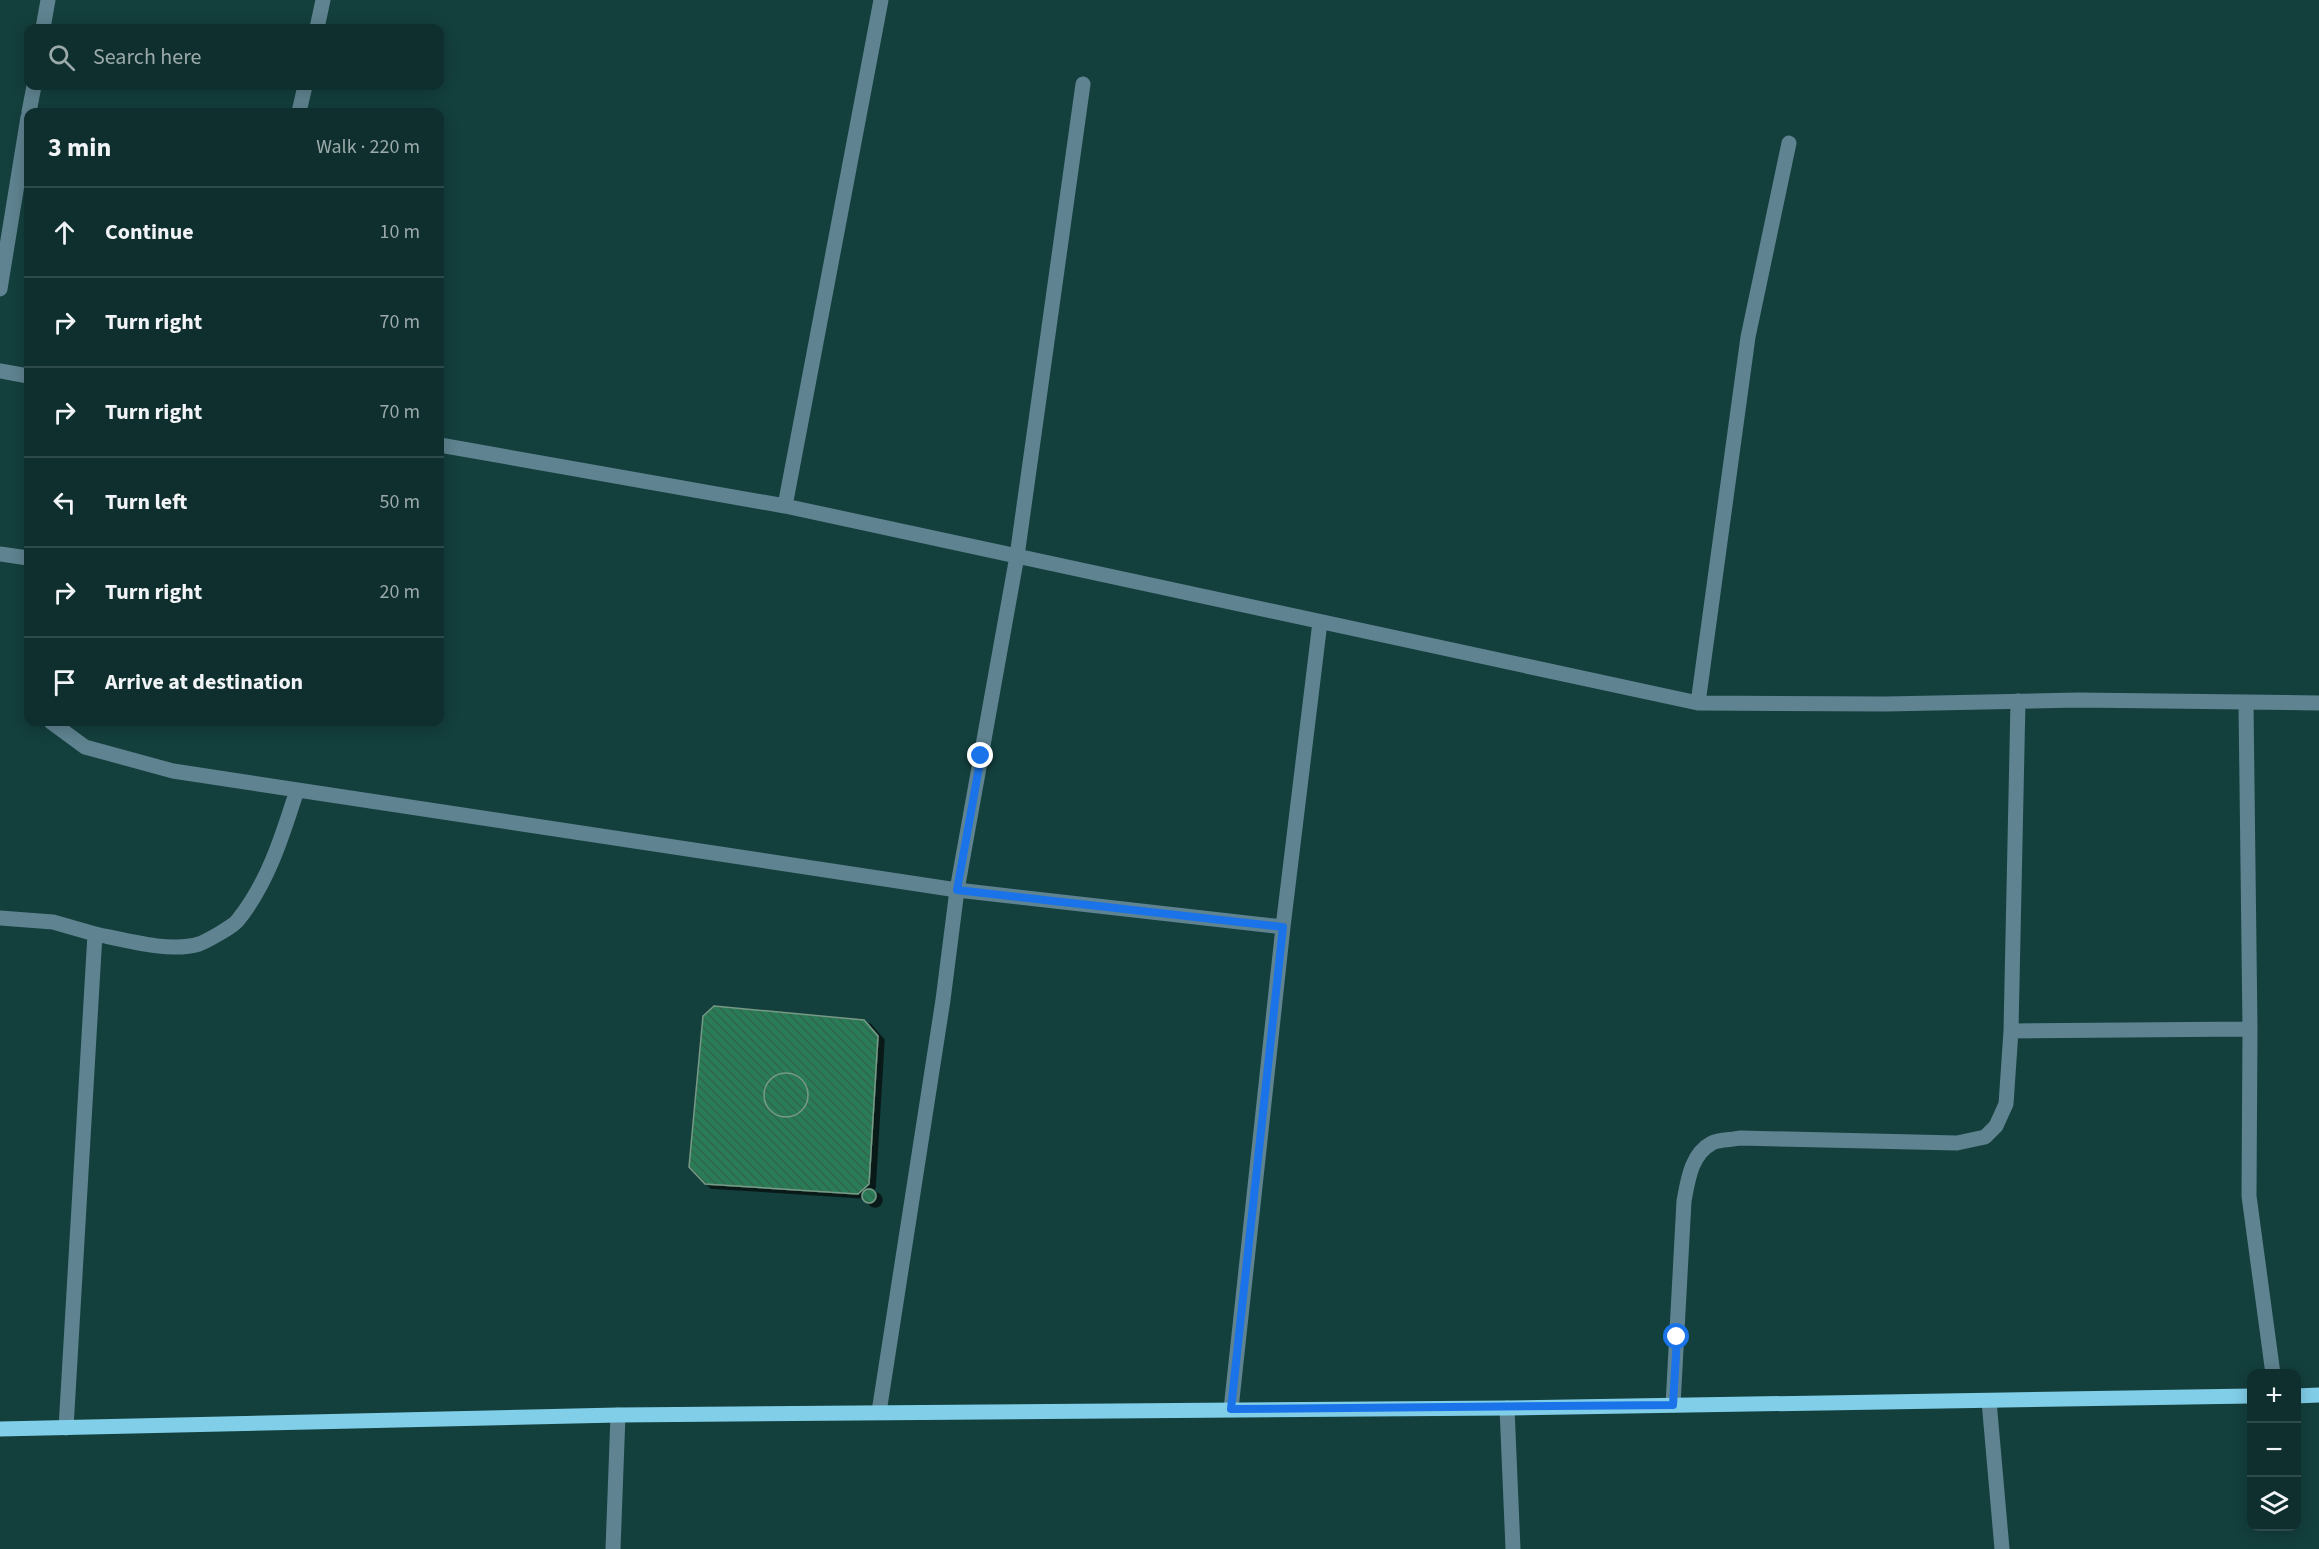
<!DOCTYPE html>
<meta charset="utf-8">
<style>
:root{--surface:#0e2f2e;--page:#173736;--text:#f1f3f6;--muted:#9ba9aa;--line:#2e4a4a}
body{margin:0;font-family:"Source Sans 3",sans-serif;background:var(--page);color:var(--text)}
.controls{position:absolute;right:18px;bottom:18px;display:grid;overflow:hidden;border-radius:12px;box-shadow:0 3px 15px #0003}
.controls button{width:54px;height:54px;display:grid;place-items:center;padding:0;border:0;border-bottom:2px solid var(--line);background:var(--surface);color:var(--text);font:30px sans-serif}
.stop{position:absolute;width:18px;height:18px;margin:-14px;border:4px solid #1a73e8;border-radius:50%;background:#fff}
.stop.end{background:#1a73e8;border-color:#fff;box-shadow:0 2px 6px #0008}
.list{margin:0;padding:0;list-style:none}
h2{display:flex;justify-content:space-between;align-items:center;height:78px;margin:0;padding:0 24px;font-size:26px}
h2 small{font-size:20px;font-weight:400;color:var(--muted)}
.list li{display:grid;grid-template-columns:39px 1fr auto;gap:18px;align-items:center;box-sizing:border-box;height:90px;padding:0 24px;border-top:2px solid var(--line)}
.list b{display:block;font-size:22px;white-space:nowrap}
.list em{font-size:20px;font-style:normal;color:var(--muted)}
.icon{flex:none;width:33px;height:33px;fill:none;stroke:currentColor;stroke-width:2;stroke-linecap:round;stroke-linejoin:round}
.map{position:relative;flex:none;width:2319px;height:1549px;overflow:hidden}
.search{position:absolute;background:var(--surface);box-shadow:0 3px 15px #0003;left:24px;top:24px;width:420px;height:66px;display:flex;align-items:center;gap:15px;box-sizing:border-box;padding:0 21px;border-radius:12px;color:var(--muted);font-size:22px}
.panel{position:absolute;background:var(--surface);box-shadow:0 3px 15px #0003;left:24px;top:108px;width:420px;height:618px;border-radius:12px}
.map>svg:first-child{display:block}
</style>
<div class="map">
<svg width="2319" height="1549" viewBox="0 0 2319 1549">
<defs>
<pattern id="building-back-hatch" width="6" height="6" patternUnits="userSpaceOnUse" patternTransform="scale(1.5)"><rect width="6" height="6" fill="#2a7c56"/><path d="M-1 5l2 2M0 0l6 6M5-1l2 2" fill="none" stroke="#33634e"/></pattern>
<filter id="shadow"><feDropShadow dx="6" dy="4" stdDeviation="0" flood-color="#0009"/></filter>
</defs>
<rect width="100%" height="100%" fill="#133f3d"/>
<path fill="url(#building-back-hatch)" stroke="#779986" stroke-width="1.5" filter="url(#shadow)" d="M 714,1006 L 864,1020 L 878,1036 L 869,1184 L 858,1194 L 705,1184 L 689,1167 L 703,1016 Z
M764 1095a22 22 0 1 1 44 0a22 22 0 1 1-44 0Z
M862 1196a7 7 0 1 1 14 0a7 7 0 1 1-14 0Z"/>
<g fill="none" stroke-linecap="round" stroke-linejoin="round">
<path stroke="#5f8390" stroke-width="15" d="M 43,28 L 48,0
M 317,28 L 323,0
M 29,112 L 34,86
M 299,112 L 305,86
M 0,289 L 28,117
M 0,371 L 28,376
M 440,445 L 785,506 L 1698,703 L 1886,704 L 2078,700 L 2319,703
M 785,506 L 881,0
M 0,554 L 28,558
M 1698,703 L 1748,337 L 1789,143
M 2246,703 L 2250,1029 L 2249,1196 L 2273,1374
M 51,722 L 85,747 L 173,771 L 957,890 L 1283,927
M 0,918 L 53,922 L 95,934 L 66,1428
M 95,934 C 125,940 170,953 199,944 C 207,941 234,926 238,920 C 268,883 283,834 297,790
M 2011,1031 L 2250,1029
M 1989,1401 L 2002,1549
M 1673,1405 L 1684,1201 C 1688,1180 1691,1154 1712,1143 C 1719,1139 1732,1140 1740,1138 L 1957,1143 L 1985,1137 L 1996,1126 L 2006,1104 L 2011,1031 L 2018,701
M 1507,1408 L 1513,1549
M 1231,1409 L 1283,927 L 1320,622
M 879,1412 L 943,1000 L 957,890 L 1017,556 L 1083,84
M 613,1549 L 618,1415"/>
<path stroke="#81cee8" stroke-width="15" d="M 2296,1396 L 2319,1395
M 0,1429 L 618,1415 L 1507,1408 L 2252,1396"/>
</g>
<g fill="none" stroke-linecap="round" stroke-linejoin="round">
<path stroke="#1a73e8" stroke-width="8" d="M 981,756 L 957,890 L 1283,927 L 1231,1409 L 1673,1405 L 1677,1337"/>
</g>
</svg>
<div class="controls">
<button>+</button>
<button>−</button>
<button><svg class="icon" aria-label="layers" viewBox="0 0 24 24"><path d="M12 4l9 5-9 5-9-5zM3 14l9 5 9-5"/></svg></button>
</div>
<div class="stop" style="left:1677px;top:1337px"></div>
<div class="stop end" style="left:981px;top:756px"></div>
<div class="search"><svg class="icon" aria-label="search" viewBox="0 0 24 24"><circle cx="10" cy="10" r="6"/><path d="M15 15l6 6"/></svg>Search here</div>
<section class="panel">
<h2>3 min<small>Walk · 220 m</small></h2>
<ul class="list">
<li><svg class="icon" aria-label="ahead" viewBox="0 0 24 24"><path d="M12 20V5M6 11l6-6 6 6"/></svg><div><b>Continue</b></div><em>10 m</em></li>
<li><svg class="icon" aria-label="right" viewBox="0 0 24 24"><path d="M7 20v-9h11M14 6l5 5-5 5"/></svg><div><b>Turn right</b></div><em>70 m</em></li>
<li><svg class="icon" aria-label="right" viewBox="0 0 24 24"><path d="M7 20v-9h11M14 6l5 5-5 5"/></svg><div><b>Turn right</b></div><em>70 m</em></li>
<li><svg class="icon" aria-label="left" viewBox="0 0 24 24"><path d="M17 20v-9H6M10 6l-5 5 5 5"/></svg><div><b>Turn left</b></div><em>50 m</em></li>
<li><svg class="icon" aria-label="right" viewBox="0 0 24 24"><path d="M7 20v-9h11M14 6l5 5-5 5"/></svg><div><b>Turn right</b></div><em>20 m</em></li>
<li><svg class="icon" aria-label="arrive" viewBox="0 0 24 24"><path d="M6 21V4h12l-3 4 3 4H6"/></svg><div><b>Arrive at destination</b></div></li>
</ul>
</section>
</div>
